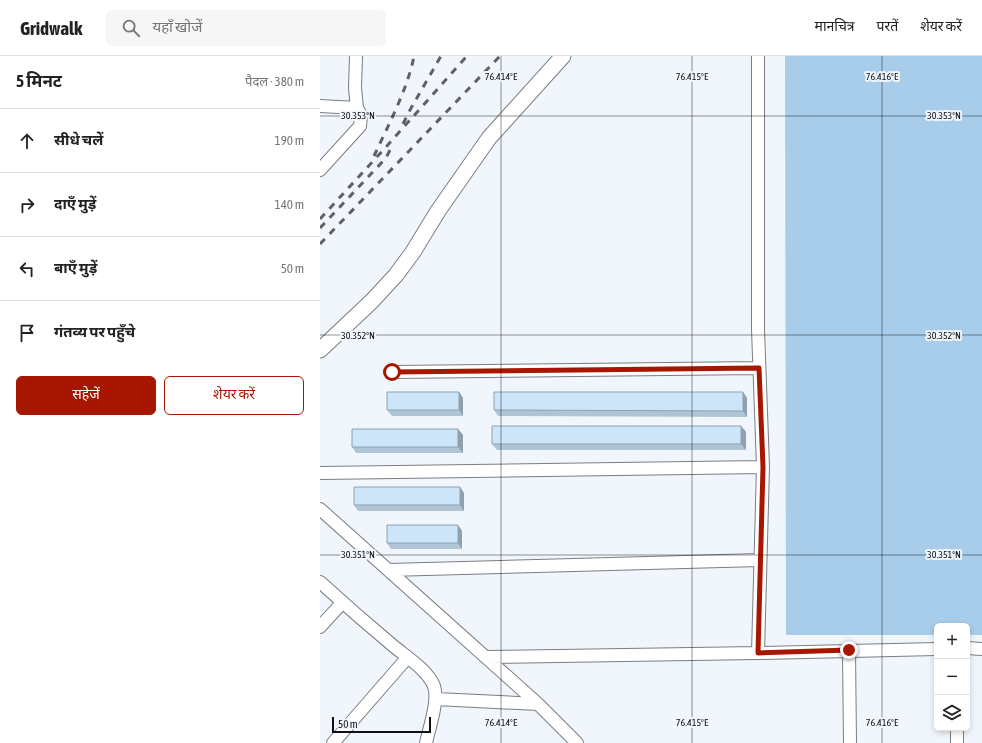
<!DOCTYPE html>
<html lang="hi">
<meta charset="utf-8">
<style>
:root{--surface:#fff;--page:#f6f6f6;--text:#222;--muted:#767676;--line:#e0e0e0;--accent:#a71600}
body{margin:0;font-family:"Asap Condensed","Noto Sans Devanagari",sans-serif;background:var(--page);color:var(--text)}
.controls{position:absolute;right:12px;bottom:12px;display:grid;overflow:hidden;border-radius:6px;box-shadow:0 2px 6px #0003}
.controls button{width:36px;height:36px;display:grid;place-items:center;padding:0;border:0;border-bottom:1px solid var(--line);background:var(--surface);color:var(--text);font:20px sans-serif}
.scale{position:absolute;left:12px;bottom:10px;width:99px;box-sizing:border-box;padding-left:4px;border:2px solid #0e1012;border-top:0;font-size:11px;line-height:14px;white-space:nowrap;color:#0e1012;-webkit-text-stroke:3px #f0f6fb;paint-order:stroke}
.stop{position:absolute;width:12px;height:12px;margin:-9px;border:3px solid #a71600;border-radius:50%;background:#fff}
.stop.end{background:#a71600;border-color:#fff;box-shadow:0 1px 4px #0008}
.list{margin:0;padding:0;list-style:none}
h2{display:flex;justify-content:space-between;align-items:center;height:52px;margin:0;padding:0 16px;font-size:17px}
h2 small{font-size:13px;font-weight:400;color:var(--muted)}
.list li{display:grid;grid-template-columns:26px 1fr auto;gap:12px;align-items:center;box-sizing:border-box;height:64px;padding:0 16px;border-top:1px solid var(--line)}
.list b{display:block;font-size:15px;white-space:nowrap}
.list em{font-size:13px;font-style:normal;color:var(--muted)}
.actions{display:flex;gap:8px;padding:12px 16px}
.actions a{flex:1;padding:9px 0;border:1px solid var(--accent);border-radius:6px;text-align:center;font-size:14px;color:var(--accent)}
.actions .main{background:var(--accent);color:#fff}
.icon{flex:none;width:22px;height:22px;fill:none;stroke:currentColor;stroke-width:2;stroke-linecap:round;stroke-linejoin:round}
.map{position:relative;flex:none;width:662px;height:687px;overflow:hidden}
header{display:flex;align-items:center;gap:24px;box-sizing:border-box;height:56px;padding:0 20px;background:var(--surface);border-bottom:1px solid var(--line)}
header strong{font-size:19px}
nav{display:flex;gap:22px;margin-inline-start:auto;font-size:14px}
.search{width:280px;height:36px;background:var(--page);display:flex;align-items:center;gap:10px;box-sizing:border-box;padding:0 14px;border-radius:6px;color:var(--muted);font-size:15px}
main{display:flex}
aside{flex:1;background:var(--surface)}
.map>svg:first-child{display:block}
</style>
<header>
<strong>Gridwalk</strong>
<div class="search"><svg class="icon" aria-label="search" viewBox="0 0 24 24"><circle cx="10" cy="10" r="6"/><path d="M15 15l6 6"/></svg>यहाँ खोजें</div>
<nav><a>मानचित्र</a><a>परतें</a><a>शेयर करें</a></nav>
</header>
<main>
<aside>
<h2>5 मिनट<small>पैदल · 380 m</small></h2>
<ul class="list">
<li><svg class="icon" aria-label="ahead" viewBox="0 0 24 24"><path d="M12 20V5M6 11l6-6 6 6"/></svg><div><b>सीधे चलें</b></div><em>190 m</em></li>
<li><svg class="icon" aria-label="right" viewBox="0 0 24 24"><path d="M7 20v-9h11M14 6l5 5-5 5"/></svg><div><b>दाएँ मुड़ें</b></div><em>140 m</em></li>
<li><svg class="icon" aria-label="left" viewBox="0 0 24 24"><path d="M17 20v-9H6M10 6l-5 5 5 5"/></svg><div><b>बाएँ मुड़ें</b></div><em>50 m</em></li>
<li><svg class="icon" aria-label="arrive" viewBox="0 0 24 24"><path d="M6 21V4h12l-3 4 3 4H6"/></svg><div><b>गंतव्य पर पहुँचे</b></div></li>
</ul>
<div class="actions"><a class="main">सहेजें</a><a>शेयर करें</a></div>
</aside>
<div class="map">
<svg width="662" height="687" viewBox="0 0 662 687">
<rect width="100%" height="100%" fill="#f0f6fb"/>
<path fill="#a7cdeb" d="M 465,0 L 662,0 L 662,579 L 647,579 L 647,570 L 617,570 L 617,579 L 466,579 Z"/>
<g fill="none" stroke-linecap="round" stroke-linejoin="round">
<g stroke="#797e83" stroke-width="14">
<path id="minor" d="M 438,0 L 438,273 L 443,411 L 438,597
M 0,50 L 37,52
M 0,114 L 40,70 L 41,59 L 37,52 L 35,32 L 36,0
M 72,316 L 439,312
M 0,417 L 443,411
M 0,453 L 218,648 L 257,687
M 68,514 L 440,504
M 0,526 C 23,547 47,568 71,588 C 85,600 107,613 114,630 C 119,645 109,672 106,687
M 0,571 L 22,547
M 647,592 L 662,593
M 529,594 L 530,687
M 165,601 L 438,597 L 617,593
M 116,643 L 218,648
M 637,672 L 637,687
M 13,687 L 87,602"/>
</g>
<g stroke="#797e83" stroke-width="17">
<path id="tertiary" d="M 0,294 L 52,245 L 76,219 L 93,196 L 118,155 L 169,82 L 243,0"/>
</g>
<use href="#minor" stroke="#fff" stroke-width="12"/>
<use href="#tertiary" stroke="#fff" stroke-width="15"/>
<path stroke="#5e6265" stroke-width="3" stroke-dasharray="7 7" stroke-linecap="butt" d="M 83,68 L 90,54 L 121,0
M 54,100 C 68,70 88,32 94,0
M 0,163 L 66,91 L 147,0
M 0,172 L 66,102 L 73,88
M 0,188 L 180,0"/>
</g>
<path fill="#afc5d5" d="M 139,336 L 143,342 L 143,360 L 72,360 L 67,354 Z
M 423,336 L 427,342 L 427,361 L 178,360 L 174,354 Z
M 421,370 L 426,376 L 426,394 L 177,394 L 172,388 Z
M 138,373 L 143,379 L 143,397 L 36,397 L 32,391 Z
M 140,431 L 144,437 L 144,455 L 38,455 L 34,449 Z
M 138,469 L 142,475 L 142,493 L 71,493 L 67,487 Z"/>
<path fill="#8fa0ae" d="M 139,336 L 143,342 L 143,360 L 139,354 Z
M 423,336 L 427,342 L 427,361 L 423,355 Z
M 421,370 L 426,376 L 426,394 L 421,388 Z
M 138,373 L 143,379 L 143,397 L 138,391 Z
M 140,431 L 144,437 L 144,455 L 140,449 Z
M 138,469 L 142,475 L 142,493 L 138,487 Z"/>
<path fill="#cce5f8" stroke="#8fa0ae" d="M 67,336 L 139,336 L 139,354 L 67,354 Z
M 174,336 L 423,336 L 423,355 L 174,354 Z
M 172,370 L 421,370 L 421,388 L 172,388 Z
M 32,373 L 138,373 L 138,391 L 32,391 Z
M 34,431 L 140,431 L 140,449 L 34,449 Z
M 67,469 L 138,469 L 138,487 L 67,487 Z"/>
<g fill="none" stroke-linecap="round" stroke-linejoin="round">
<path stroke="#a71600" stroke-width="5" d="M 72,316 L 439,312 L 443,411 L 438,597 L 529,594"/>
</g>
<path fill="none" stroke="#0e1012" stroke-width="1" stroke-opacity="0.45" d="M 181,0 L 181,687M 372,0 L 372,687M 562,0 L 562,687M 0,60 L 662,60M 0,279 L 662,279M 0,499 L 662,499"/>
<g font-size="10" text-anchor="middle" fill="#0e1012" stroke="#f0f6fb" stroke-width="4" stroke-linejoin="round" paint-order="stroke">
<text x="181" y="24">76.414°E</text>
<text x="372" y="24">76.415°E</text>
<text x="562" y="24">76.416°E</text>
<text x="38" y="63">30.353°N</text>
<text x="624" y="63">30.353°N</text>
<text x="38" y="283">30.352°N</text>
<text x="624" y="283">30.352°N</text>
<text x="38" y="502">30.351°N</text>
<text x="624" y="502">30.351°N</text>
<text x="181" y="670">76.414°E</text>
<text x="372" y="670">76.415°E</text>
<text x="562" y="670">76.416°E</text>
</g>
</svg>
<div class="controls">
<button>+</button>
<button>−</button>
<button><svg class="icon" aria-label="layers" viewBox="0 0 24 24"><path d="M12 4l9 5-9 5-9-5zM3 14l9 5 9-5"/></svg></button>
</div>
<div class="scale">50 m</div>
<div class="stop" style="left:72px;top:316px"></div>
<div class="stop end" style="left:529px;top:594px"></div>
</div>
</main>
